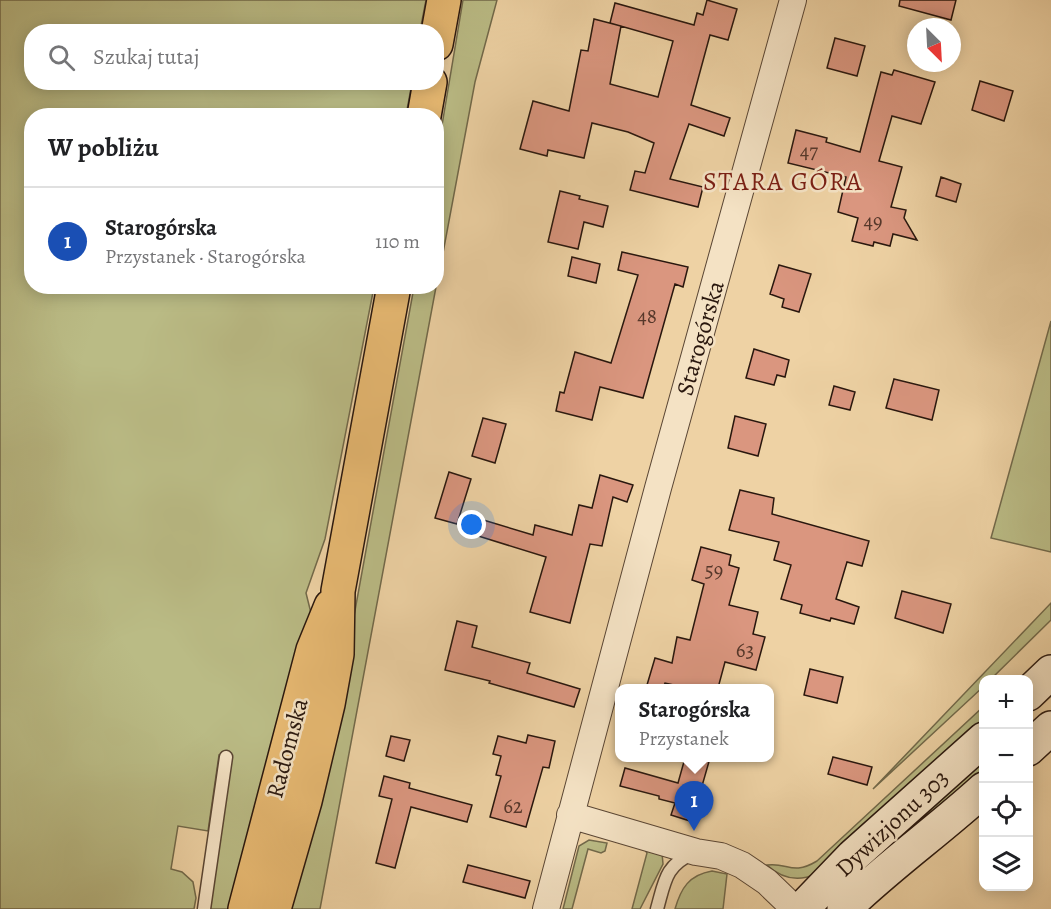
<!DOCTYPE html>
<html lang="pl">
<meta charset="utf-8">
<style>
:root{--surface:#fff;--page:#f6f6f6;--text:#202124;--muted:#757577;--line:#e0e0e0;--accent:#8f2418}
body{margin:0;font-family:Alegreya,serif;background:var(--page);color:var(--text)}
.controls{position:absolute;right:18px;bottom:18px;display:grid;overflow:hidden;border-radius:12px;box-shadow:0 3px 15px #0003}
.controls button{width:54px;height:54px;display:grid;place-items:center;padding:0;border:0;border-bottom:2px solid var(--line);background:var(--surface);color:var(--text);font:30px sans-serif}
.compass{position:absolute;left:907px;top:18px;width:54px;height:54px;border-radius:50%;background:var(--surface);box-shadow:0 3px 15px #0003;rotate:156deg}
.you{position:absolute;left:472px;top:525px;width:21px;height:21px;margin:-15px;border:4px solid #fff;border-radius:50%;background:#1a73e8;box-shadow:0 0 0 9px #1a73e833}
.badge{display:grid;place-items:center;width:39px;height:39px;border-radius:50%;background:var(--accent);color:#fff;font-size:20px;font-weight:700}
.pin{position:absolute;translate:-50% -50px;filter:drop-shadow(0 2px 3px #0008)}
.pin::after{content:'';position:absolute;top:32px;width:21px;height:18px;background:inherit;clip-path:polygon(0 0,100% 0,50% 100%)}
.popup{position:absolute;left:615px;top:684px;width:159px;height:78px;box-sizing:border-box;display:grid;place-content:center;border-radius:12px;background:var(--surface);filter:drop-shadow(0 2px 4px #0005);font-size:20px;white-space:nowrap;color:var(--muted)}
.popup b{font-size:22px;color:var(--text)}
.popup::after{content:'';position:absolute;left:50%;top:100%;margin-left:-12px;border:12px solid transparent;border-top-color:var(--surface)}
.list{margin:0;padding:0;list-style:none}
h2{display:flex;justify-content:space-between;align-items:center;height:78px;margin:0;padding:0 24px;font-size:26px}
h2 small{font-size:20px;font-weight:400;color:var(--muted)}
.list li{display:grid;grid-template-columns:39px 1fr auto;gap:18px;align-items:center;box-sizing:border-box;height:108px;padding:0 24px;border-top:2px solid var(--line)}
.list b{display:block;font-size:22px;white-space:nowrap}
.list p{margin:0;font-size:20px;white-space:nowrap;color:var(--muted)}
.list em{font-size:20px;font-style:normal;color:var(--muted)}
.icon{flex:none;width:33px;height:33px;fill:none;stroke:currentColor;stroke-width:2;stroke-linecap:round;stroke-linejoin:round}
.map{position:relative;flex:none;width:1051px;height:909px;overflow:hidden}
.search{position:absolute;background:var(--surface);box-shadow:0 3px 15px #0003;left:24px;top:24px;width:420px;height:66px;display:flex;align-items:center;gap:15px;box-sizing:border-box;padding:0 21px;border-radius:24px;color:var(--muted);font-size:22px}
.panel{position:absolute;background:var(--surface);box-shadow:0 3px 15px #0003;left:24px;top:108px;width:420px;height:186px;border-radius:24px}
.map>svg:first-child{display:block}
</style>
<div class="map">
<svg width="1051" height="909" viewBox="0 0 1051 909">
<rect width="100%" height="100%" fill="#eed2a4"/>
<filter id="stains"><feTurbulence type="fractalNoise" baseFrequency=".00333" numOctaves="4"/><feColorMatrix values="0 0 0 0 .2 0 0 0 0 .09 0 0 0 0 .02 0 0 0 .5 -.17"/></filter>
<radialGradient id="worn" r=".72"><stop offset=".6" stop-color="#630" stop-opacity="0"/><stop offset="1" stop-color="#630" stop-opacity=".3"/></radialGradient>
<path fill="#babb85" stroke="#72694a" stroke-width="1.5" d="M 0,0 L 426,0 L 420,31 L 32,32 L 32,82 L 412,83 L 406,115 L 32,116 L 32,286 L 374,287 L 325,539 L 306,593 L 311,613 L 236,909 L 209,909 L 231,758 L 219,755 L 208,831 L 178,826 L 171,869 L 182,872 L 193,882 L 196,898 L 194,909 L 0,909 Z
M 463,0 L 497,0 L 475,82 L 437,285 L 437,155 Z
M 414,287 L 436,287 L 320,909 L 289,909 L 354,616 Z
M 1051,321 L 1051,552 L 991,538 Z
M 1051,603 L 1051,620 L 991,679 L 984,680 L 983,687 L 873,789 Z
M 983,707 L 983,721 L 977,727 L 816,874 C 798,882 782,879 767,865 C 788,862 792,876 817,861 Z
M 983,755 L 983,775 L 866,869 L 825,909 L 818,909 Z
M 589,840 L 607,843 L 605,851 L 601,853 L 588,849 L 572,909 L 563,909 L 579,846 Z
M 642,846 L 662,853 L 663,864 L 640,909 L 632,909 L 647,853 Z
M 712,871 L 727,874 L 723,909 L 675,909 C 681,888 689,875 712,871 Z"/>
<path fill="#da967f" stroke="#29170e" stroke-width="1.5" d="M 707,0 L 737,9 L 728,40 L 710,35 L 691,105 L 730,118 L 724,136 L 689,124 L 670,179 L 703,187 L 698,207 L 630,190 L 635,171 L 645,173 L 654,143 L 628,132 L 592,123 L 584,158 L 548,150 L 547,156 L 520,149 L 533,101 L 569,111 L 581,50 L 588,51 L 594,19 L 621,26 L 610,84 L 658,97 L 673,41 L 610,23 L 615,3 L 694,25 L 697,13 L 703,15 Z
M 900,0 L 956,0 L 951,20 L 899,6 Z
M 835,38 L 865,46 L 857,76 L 827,68 Z
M 894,70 L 935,82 L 921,124 L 892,116 L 879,161 L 902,167 L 891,207 L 906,210 L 904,218 L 917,240 L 893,234 L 890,246 L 874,242 L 873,246 L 852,241 L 858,218 L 838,212 L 846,177 L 788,163 L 796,130 L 827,138 L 826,142 L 860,152 L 881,72 L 892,75 Z
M 980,81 L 1013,91 L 1004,121 L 972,110 Z
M 941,177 L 961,184 L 956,202 L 936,196 Z
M 560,191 L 580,196 L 579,199 L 608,206 L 603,227 L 584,222 L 578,249 L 548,242 Z
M 622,252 L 688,267 L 683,287 L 675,284 L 643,398 L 600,387 L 592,420 L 556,411 L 560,392 L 564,393 L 575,352 L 611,363 L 638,275 L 618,270 Z
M 572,257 L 600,264 L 596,283 L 568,276 Z
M 779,265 L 811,274 L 799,312 L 782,307 L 784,299 L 770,294 Z
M 754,349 L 789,360 L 785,377 L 777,375 L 774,385 L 746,378 Z
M 894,379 L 939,390 L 932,420 L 886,408 Z
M 834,386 L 855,392 L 850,410 L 829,405 Z
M 735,416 L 766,424 L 758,456 L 728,448 Z
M 483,418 L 506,424 L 495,463 L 472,456 Z
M 449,472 L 471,479 L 457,524 L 435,518 Z
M 600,475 L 633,485 L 627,502 L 613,497 L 602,546 L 590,544 L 570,623 L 530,612 L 546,557 L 475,535 L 480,519 L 533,535 L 535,525 L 572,535 L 579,505 L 592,508 Z
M 740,490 L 774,498 L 772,514 L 869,541 L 862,566 L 847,562 L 836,599 L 859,607 L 854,624 L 831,618 L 830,621 L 800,613 L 802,605 L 781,599 L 791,565 L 774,560 L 779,542 L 729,530 Z
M 701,547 L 731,555 L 729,565 L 739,568 L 729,605 L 758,612 L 753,634 L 765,637 L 756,670 L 725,662 L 718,688 L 688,688 L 665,683 L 663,688 L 647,685 L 655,658 L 672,663 L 677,637 L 690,640 L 704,584 L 692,580 Z
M 902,591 L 951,604 L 943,633 L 895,618 Z
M 457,621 L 477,626 L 472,647 L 530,663 L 527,673 L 580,689 L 574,707 L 489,683 L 490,681 L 445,670 Z
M 810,669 L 843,677 L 837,703 L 804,695 Z
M 528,735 L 555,741 L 549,768 L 543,767 L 526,827 L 490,817 L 501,776 L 496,775 L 501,756 L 493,754 L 498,736 L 526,743 Z
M 391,736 L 410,740 L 404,761 L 386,756 Z
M 833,757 L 872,767 L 867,785 L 828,774 Z
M 685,758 L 710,758 L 700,793 L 698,793 L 690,821 L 671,815 L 675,803 L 659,799 L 659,796 L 620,786 L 625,768 L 678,783 Z
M 384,776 L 410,783 L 409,788 L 472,805 L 467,822 L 411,807 L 395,868 L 376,863 L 392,799 L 379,796 Z
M 468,865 L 530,881 L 525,898 L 463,882 Z"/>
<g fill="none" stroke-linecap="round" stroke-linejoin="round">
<g stroke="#5a4634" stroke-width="15">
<path id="lane" d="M 204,909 L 226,757
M 657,909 C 665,881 665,866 693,853"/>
</g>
<g stroke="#5a4634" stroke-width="28">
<path id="street" d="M 570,815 L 696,852 L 721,856 L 742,865 L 767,882 L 795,909
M 546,909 L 658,488 L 793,0"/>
</g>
<g stroke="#29170e" stroke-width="36">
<path id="secondary" d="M 1028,694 L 1051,672
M 1028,749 L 1051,728
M 802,909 L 853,856 L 984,739
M 844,909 C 888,866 938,831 984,789"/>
</g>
<g stroke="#29170e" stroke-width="36">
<path id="primary" d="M 436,44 L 444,0
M 424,116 L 430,82
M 245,909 L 313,650 L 331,606
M 274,909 L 305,801 L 328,704 L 337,654 L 338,591 L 394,286"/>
</g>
<use href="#lane" stroke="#f4e2c4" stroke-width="12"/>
<use href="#street" stroke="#f4e2c4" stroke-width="26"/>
<use href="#secondary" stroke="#f4e2c4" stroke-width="33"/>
<use href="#primary" stroke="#e7b972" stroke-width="33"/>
</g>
<g text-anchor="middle" stroke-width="5" stroke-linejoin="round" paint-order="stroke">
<g font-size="21" fill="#55372a">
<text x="809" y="158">47</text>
<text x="873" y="228">49</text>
<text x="647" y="323">48</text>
<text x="714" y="577">59</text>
<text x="745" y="657">63</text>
<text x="513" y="813">62</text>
</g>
<g font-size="24" fill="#29170e" stroke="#f4e2c4">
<text transform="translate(700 338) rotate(-74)" y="8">Starogórska</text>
<text transform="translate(287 748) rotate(-75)" y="8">Radomska</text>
<text transform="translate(892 823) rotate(-43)" y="8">Dywizjonu 303</text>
</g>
<g font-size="26" letter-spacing="1.5" fill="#7a1f14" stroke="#f4e2c4">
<text x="783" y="190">STARA GÓRA</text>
</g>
</g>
<rect width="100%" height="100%" filter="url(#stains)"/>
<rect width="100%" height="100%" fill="url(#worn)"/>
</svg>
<div class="controls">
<button>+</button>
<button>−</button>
<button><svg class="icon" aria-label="locate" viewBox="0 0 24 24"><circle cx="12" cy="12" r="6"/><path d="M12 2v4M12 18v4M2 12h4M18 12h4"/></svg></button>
<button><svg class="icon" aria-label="layers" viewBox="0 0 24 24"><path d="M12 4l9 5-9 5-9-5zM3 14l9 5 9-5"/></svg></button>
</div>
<svg class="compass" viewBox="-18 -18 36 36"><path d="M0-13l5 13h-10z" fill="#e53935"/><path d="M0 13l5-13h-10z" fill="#757577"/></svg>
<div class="you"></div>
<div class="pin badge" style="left:694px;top:831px;background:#1a4fb4">1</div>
<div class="popup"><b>Starogórska</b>Przystanek</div>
<div class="search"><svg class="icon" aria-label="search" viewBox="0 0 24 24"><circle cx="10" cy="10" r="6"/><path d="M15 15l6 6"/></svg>Szukaj tutaj</div>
<section class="panel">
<h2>W pobliżu<small></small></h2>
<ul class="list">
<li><span class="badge" style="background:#1a4fb4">1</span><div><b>Starogórska</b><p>Przystanek · Starogórska</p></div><em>110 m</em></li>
</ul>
</section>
</div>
